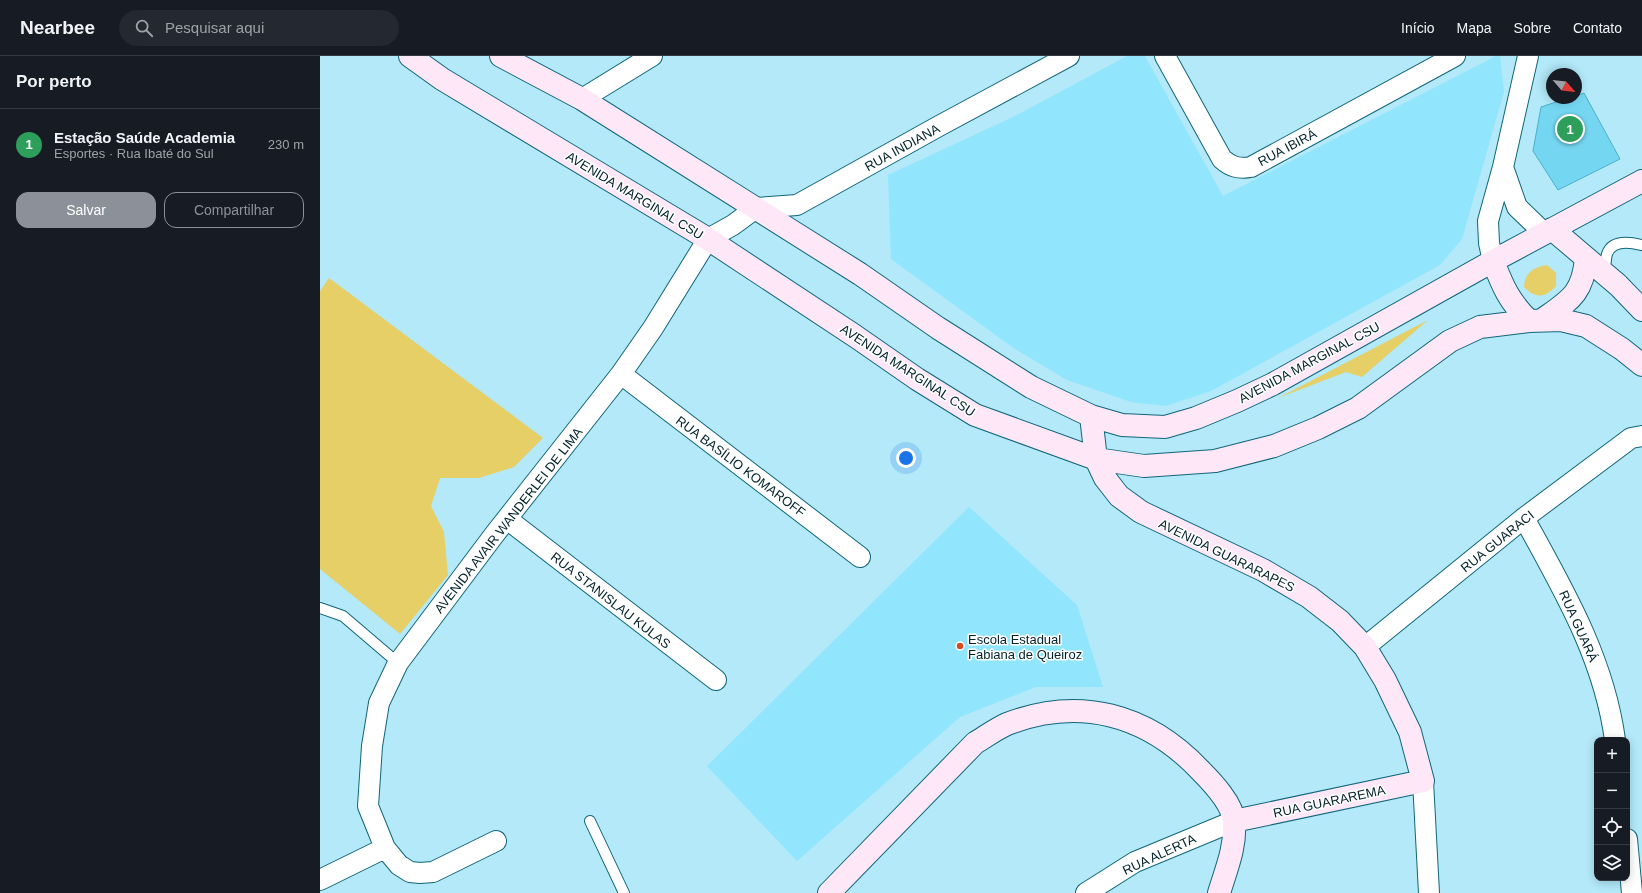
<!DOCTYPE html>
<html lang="pt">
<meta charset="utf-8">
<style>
:root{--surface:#171b24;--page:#242831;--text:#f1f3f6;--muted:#9ea1a6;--line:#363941;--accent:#8c9099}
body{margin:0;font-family:Arial,sans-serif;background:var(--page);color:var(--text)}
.controls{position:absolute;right:12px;bottom:12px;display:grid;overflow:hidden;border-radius:8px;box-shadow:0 2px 10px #0003}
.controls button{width:36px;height:36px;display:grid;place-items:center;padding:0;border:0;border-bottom:1px solid var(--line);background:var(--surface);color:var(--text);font:20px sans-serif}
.compass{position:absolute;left:1226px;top:12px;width:36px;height:36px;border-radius:50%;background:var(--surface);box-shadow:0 2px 10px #0003;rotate:118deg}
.you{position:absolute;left:586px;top:402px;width:14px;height:14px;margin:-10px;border:3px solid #fff;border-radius:50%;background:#1a73e8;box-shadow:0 0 0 6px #1a73e833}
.badge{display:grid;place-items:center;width:26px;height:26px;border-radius:50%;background:var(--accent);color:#fff;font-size:13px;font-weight:700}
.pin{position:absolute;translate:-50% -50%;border:2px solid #fff;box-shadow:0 1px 4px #0006}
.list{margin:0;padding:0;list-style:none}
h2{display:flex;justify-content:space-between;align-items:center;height:52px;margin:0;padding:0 16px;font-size:17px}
h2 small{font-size:13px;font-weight:400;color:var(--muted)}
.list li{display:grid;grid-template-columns:26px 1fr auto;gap:12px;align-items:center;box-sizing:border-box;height:72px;padding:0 16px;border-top:1px solid var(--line)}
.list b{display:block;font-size:15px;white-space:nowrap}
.list p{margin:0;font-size:13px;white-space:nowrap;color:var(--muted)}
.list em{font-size:13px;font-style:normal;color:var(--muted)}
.actions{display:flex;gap:8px;padding:12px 16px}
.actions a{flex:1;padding:9px 0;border:1px solid var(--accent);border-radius:12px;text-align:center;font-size:14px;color:var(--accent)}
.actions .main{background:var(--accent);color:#fff}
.icon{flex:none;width:22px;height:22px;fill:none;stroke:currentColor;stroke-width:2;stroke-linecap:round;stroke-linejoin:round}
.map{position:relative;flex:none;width:1322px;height:837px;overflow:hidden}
header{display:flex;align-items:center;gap:24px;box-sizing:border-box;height:56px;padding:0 20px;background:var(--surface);border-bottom:1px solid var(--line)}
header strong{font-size:19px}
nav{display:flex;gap:22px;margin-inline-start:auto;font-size:14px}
.search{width:280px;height:36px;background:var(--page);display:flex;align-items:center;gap:10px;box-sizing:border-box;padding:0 14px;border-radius:22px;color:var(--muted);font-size:15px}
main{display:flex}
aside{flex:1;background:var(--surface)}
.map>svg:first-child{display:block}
</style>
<header>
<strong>Nearbee</strong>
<div class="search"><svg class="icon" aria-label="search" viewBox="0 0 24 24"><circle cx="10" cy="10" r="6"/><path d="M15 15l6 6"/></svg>Pesquisar aqui</div>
<nav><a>Início</a><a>Mapa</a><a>Sobre</a><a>Contato</a></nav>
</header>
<main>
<aside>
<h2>Por perto<small></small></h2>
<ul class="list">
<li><span class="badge" style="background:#2e9e5b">1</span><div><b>Estação Saúde Academia</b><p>Esportes · Rua Ibaté do Sul</p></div><em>230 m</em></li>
</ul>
<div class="actions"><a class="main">Salvar</a><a>Compartilhar</a></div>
</aside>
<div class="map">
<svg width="1322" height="837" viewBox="0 0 1322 837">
<rect width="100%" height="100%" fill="#b3e9f9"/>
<path fill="#91e5fc" d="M 807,0 L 825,0 L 903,140 L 1176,0 L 1180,0 L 1184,36 L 1142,183 L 1120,209 L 891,335 L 846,350 L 811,346 L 747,324 L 695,293 L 571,203 L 568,119 L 693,61 Z
M 649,451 L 757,549 L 783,631 L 716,631 L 640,661 L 477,805 L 387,710 Z"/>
<path fill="#e5cf66" d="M 1227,209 L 1236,217 L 1236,230 C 1225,242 1216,243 1204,231 C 1205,216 1214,211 1227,209 Z
M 9,222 L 223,382 L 194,411 L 159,422 L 120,422 L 111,450 L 124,476 L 128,519 L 80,578 L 0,513 L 0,235 Z
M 1108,264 L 1042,321 L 1026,316 L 958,342 Z"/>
<path fill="#74d6f1" stroke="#4cb0ca" d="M 1264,37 L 1300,103 L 1238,134 L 1213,95 L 1221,51 L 1248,42 L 1256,42 L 1256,40 Z"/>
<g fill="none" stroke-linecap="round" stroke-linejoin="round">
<g stroke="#116679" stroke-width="12">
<path id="lane" d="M 1289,216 L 1285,210 C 1286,206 1286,201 1287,198 C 1292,184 1309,186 1321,189
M 0,552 L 23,560 L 78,607
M 270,765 L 304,837"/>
</g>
<g stroke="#116679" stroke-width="22">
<path id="street" d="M 845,0 L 902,103 C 911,111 919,113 931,111 L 1135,0
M 262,43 L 332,0
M 1183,111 L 1197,151 L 1224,177
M 1173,205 L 1169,187 L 1168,165 L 1183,111 L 1208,0
M 301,318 L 540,501
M 1204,462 C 1243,533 1284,602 1295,684
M 187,463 L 396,624
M 1045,591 L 1204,462 L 1311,382 L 1322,380
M 1103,725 L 1109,837
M 1307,783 L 1312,837
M 176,785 L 113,816 L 100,817 L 90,816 L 79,809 L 65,792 L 48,750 L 52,690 L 59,647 L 78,607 L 174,479 L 301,318 L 333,272 L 388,183 L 413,169 L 436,152 L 477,149 L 619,70 L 749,0
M 0,824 L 65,792
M 766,837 L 815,806 L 914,765"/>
</g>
<g stroke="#116679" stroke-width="24">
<path id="secondary" d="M 90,0 L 122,23 L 388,183 L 535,280 L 597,323 L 655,359 L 776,403 L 824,410 L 895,405 L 954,390 L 998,372 L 1038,352 L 1130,285 L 1160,271 L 1209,265 L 1241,264 L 1266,270 L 1302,293 L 1322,309
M 181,0 L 262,43 L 540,218 L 618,272 L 711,331 L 771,360 L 802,369 L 845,371 L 876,362 L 917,345 L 953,328 L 1173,205 L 1322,125
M 1232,173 L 1298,229 L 1322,254
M 1173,205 C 1183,231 1189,245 1209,265
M 1222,264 C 1250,244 1263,238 1266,202
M 771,360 L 776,403 L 785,422 L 799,440 L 821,456 L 943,514 L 989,541 L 1020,565 L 1045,591 L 1065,624 L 1090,676 L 1103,725 L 914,765
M 509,837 L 655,687 C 665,681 676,673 687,668 C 759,640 827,658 880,714 C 892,726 913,748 914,766 C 916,791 906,814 899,837"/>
</g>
<use href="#lane" stroke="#fff" stroke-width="10"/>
<use href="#street" stroke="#fff" stroke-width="20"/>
<use href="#secondary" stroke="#fee7f7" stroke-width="22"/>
</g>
<circle fill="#d44c1f" stroke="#fff" stroke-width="1.5" cx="640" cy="590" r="4"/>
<g text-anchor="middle" stroke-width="3" stroke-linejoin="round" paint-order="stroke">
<g font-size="13" fill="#012229" stroke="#fff">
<text transform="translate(582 91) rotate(-29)" y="5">RUA INDIANA</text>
<text transform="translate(967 91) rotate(-28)" y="5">RUA IBIRÁ</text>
<text transform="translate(315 139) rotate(31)" y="5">AVENIDA MARGINAL CSU</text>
<text transform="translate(989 306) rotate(-28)" y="5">AVENIDA MARGINAL CSU</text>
<text transform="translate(588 314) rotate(33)" y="5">AVENIDA MARGINAL CSU</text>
<text transform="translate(421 410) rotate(37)" y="5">RUA BASÍLIO KOMAROFF</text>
<text transform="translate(188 464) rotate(-52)" y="5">AVENIDA AVAIR WANDERLEI DE LIMA</text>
<text transform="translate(1177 485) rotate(-39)" y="5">RUA GUARACI</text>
<text transform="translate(907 499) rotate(26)" y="5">AVENIDA GUARARAPES</text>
<text transform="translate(291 544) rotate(38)" y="5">RUA STANISLAU KULAS</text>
<text transform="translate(1259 570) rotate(66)" y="5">RUA GUARÁ</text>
<text transform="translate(1009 745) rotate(-12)" y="5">RUA GUARAREMA</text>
<text transform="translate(839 798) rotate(-25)" y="5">RUA ALERTA</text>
</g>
<g font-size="13" fill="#012229" stroke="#fff" text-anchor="start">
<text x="648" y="588">Escola Estadual<tspan x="648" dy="15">Fabiana de Queiroz</tspan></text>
</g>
</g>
</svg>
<div class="controls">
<button>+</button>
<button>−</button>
<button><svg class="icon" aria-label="locate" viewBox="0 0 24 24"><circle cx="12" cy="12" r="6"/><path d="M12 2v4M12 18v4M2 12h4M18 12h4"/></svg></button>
<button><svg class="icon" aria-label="layers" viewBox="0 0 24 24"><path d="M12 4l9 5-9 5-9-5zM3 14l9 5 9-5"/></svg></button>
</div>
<svg class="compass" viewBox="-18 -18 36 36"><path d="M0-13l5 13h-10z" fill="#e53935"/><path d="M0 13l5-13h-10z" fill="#9ea1a6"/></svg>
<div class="you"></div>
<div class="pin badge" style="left:1250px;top:73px;background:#2e9e5b">1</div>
</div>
</main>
